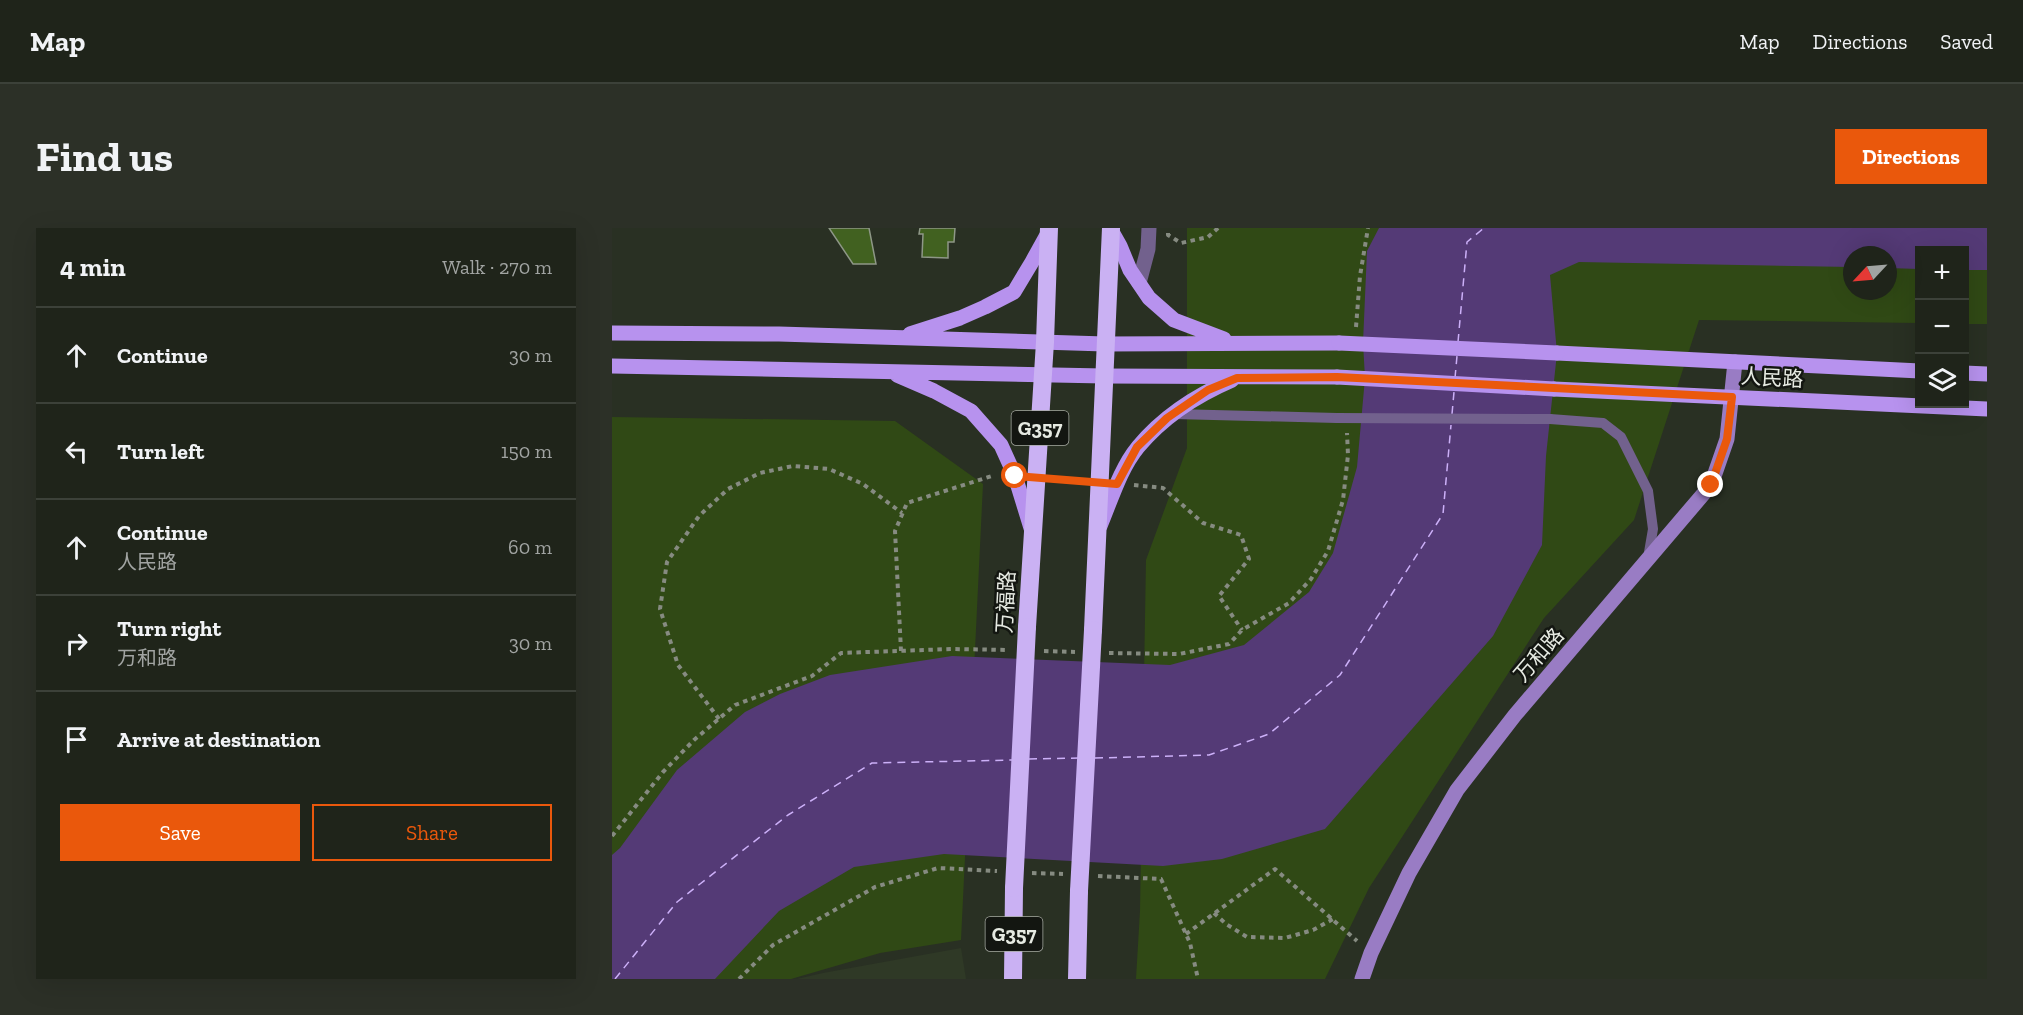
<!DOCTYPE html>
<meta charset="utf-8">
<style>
:root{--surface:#1f241a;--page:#2c3027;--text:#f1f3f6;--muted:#a1a4a2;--line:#3c4139;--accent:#ea580c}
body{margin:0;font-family:"Zilla Slab","Noto Sans SC",serif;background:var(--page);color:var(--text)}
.controls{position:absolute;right:18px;top:18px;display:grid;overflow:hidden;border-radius:0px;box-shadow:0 6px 24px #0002}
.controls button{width:54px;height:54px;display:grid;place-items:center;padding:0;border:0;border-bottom:2px solid var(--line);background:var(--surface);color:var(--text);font:30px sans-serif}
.compass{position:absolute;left:1231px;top:18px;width:54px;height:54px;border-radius:50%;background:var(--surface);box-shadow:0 6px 24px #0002;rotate:244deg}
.stop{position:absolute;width:18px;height:18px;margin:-14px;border:4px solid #ea580c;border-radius:50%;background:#fff}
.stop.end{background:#ea580c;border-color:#fff;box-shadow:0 2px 6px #0008}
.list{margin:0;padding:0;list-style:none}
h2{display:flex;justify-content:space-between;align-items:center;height:78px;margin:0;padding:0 24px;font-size:26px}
h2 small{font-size:20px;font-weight:400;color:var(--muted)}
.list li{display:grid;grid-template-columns:39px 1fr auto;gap:18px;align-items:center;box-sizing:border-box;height:96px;padding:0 24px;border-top:2px solid var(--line)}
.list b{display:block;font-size:22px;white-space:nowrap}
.list p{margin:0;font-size:20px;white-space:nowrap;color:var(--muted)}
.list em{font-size:20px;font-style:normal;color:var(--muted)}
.actions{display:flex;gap:12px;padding:18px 24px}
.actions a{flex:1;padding:14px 0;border:2px solid var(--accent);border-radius:0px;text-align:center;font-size:21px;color:var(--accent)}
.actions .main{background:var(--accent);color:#fff}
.icon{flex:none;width:33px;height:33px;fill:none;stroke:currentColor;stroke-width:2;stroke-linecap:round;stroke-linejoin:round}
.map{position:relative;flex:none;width:1375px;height:751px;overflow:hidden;border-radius:0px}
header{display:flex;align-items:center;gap:36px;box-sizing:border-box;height:84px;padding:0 30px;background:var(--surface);border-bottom:2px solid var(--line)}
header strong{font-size:28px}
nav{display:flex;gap:33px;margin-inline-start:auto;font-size:21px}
.intro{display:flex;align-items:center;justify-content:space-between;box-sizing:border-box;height:144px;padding:0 36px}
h1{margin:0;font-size:42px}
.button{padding:15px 27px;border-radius:0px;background:var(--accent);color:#fff;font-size:21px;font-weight:700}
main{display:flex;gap:36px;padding:0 36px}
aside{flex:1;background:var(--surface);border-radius:0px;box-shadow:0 6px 24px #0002}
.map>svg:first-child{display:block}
</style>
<header>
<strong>Map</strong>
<nav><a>Map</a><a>Directions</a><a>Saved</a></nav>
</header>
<div class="intro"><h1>Find us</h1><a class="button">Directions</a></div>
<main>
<aside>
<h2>4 min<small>Walk · 270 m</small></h2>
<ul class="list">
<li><svg class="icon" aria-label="ahead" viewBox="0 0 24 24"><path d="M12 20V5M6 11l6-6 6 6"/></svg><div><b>Continue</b></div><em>30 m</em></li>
<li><svg class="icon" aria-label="left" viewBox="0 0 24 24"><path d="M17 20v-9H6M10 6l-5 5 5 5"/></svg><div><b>Turn left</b></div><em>150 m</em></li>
<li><svg class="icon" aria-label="ahead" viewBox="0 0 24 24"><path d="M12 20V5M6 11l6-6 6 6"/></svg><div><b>Continue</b><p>人民路</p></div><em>60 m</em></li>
<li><svg class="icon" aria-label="right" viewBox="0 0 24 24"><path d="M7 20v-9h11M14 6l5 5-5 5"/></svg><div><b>Turn right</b><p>万和路</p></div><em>30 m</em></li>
<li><svg class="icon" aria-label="arrive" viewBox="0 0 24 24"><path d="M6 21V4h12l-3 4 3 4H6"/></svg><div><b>Arrive at destination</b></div></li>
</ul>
<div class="actions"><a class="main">Save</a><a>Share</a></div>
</aside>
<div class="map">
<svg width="1375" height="751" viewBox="0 0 1375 751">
<rect width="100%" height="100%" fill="#293023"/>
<path fill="#2f3926" d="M 349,720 L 354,751 L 185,751 L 211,745 Z"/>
<path fill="#304915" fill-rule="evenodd" d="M 575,0 L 1375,0 L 1375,96 L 1353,96 L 1352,22 L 1308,22 L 1307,95 L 1087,92 L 1022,292 L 932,390 L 757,660 L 713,751 L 524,751 L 528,683 L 534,332 L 575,220 ZM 1240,27 L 1276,27 L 1276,63 L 1240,63 Z
M 0,189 L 283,193 L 371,256 L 349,712 L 268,725 L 179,751 L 0,751 Z"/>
<path fill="#543a76" d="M 767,0 L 1375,0 L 1375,42 L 1353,42 L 1352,22 L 1308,22 L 1307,41 L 1276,40 L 1276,27 L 1240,27 L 1240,39 L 967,34 L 938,47 L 945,125 L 934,228 L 930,317 L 881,408 L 713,601 L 610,631 L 551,638 L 332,626 L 242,639 L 167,683 L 103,751 L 0,751 L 0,627 L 8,620 L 65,542 L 133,484 L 168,466 L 218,447 L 340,428 L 558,437 L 632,417 L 697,364 L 721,325 L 745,239 L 753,150 L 751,115 L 755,23 Z"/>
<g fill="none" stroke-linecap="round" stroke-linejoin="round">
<path stroke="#ccb0f8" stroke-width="1.5" stroke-dasharray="8 6" stroke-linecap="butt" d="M 846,114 L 855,14 L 872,0
M 843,150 L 845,128
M 840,186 L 842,164
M 483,530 L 597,527 L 657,506 L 728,447 L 831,286 L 839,197
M 417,531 L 467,530
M 3,751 L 65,674 L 176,587 L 260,535 L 401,532"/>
</g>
<path fill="#416120" stroke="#8e9787" stroke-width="1.5" d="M 217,0 L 257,0 L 264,36 L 241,36 Z
M 308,0 L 343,0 L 342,14 L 336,14 L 336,30 L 310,29 L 311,6 L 307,6 Z"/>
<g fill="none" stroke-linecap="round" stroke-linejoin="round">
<path stroke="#868b81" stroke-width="4" stroke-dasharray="4.5 4.5" stroke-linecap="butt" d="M 556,5 L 556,7 L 569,15 L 596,9 L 606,0
M 744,99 L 748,48 L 756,0
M 441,251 L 470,253
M 522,257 L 551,260 L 591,295 L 629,307 L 637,331 L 607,368 L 630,402
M 289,423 L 283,303 L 295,275 L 383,247
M 432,423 L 463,424
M 497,425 L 567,426 L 617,416 L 630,402 L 677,375 L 699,351 L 716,323 L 731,272 L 736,227 L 735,205
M 107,491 L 66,437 L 48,381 L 55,334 L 87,288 L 116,261 L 148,245 L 181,238 L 217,241 L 251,256 L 290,285
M 0,608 L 51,544 L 82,512 L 123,477 L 200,448 L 229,425 L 340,421 L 397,422
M 420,645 L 451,646
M 486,648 L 549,651 L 578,715 L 586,751
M 602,685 L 614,696 L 635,709 L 673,710 L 701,702 L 721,691
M 574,706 L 663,641 L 745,713
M 127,751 L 161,717 L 263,659 L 326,640 L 385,643"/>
<path stroke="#72618d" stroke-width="10" d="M 562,186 L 725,190
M 938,191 L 991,195 L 1009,209 L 1036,263 L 1041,301 L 1036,330"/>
<path stroke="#72618d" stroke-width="15" d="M 527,55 L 536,21 L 537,0"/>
<path stroke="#997cc4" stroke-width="15" d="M 750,751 L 759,725 L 797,645 L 845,562 L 903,487 L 1099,257 L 1115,211 L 1123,134"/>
<path stroke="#b792ee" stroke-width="15" d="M 499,2 L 508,18 L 518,42 L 537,70 L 562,92 L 612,111
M 0,105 L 167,106 L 493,116 L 727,115
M 298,106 L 348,90 L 373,79 L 402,64 L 420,34 L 436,5
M 945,125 L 1308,143
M 0,138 L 492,148 L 725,149
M 1352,145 L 1375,146
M 285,147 L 322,163 L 359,183 L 389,217 L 403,248 L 419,300
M 942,161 L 1375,181
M 488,298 C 499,272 508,241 526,219 C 551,189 585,167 620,152"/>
<path stroke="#cab1f3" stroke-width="18" d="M 415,399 L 433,114 L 437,0
M 481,402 L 499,0
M 401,751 L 402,660
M 465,751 L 467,663"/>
<path stroke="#72618d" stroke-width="10" d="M 725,190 L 938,191"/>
<path stroke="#b792ee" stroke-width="15" d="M 727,115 L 945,125
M 725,149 L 942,161"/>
<path stroke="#cab1f3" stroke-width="18" d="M 402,660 L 415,399
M 467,663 L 481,402"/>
</g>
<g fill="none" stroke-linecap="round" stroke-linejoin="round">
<path stroke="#ea580c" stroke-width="8" d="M 403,248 L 505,256 L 525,219 L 555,190 L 596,162 L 625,150 L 725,149 L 1120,169 L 1115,211 L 1099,257"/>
</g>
<g text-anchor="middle" stroke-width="5" stroke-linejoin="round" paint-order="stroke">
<g fill="#131611" stroke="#a7aaa3" stroke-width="1.5">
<rect x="399.5" y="183" width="57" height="34" rx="4.5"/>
<rect x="373.5" y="689" width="57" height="34" rx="4.5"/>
</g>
<g font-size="20" font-weight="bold" fill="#e6eae2">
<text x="428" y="207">G357</text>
<text x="402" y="713">G357</text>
</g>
<g font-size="21" fill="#e6eae2" stroke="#131611">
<text transform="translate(1160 150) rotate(3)" y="7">人民路</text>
<text transform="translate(394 374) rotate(-87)" y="7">万福路</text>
<text transform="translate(927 427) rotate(-49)" y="7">万和路</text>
</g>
</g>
</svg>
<div class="controls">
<button>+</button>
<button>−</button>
<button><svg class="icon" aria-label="layers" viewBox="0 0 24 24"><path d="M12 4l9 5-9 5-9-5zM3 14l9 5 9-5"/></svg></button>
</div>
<svg class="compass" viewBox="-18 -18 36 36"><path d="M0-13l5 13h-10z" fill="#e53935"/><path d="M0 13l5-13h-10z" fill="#a1a4a2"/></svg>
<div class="stop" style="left:403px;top:248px"></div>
<div class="stop end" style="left:1099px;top:257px"></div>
</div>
</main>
